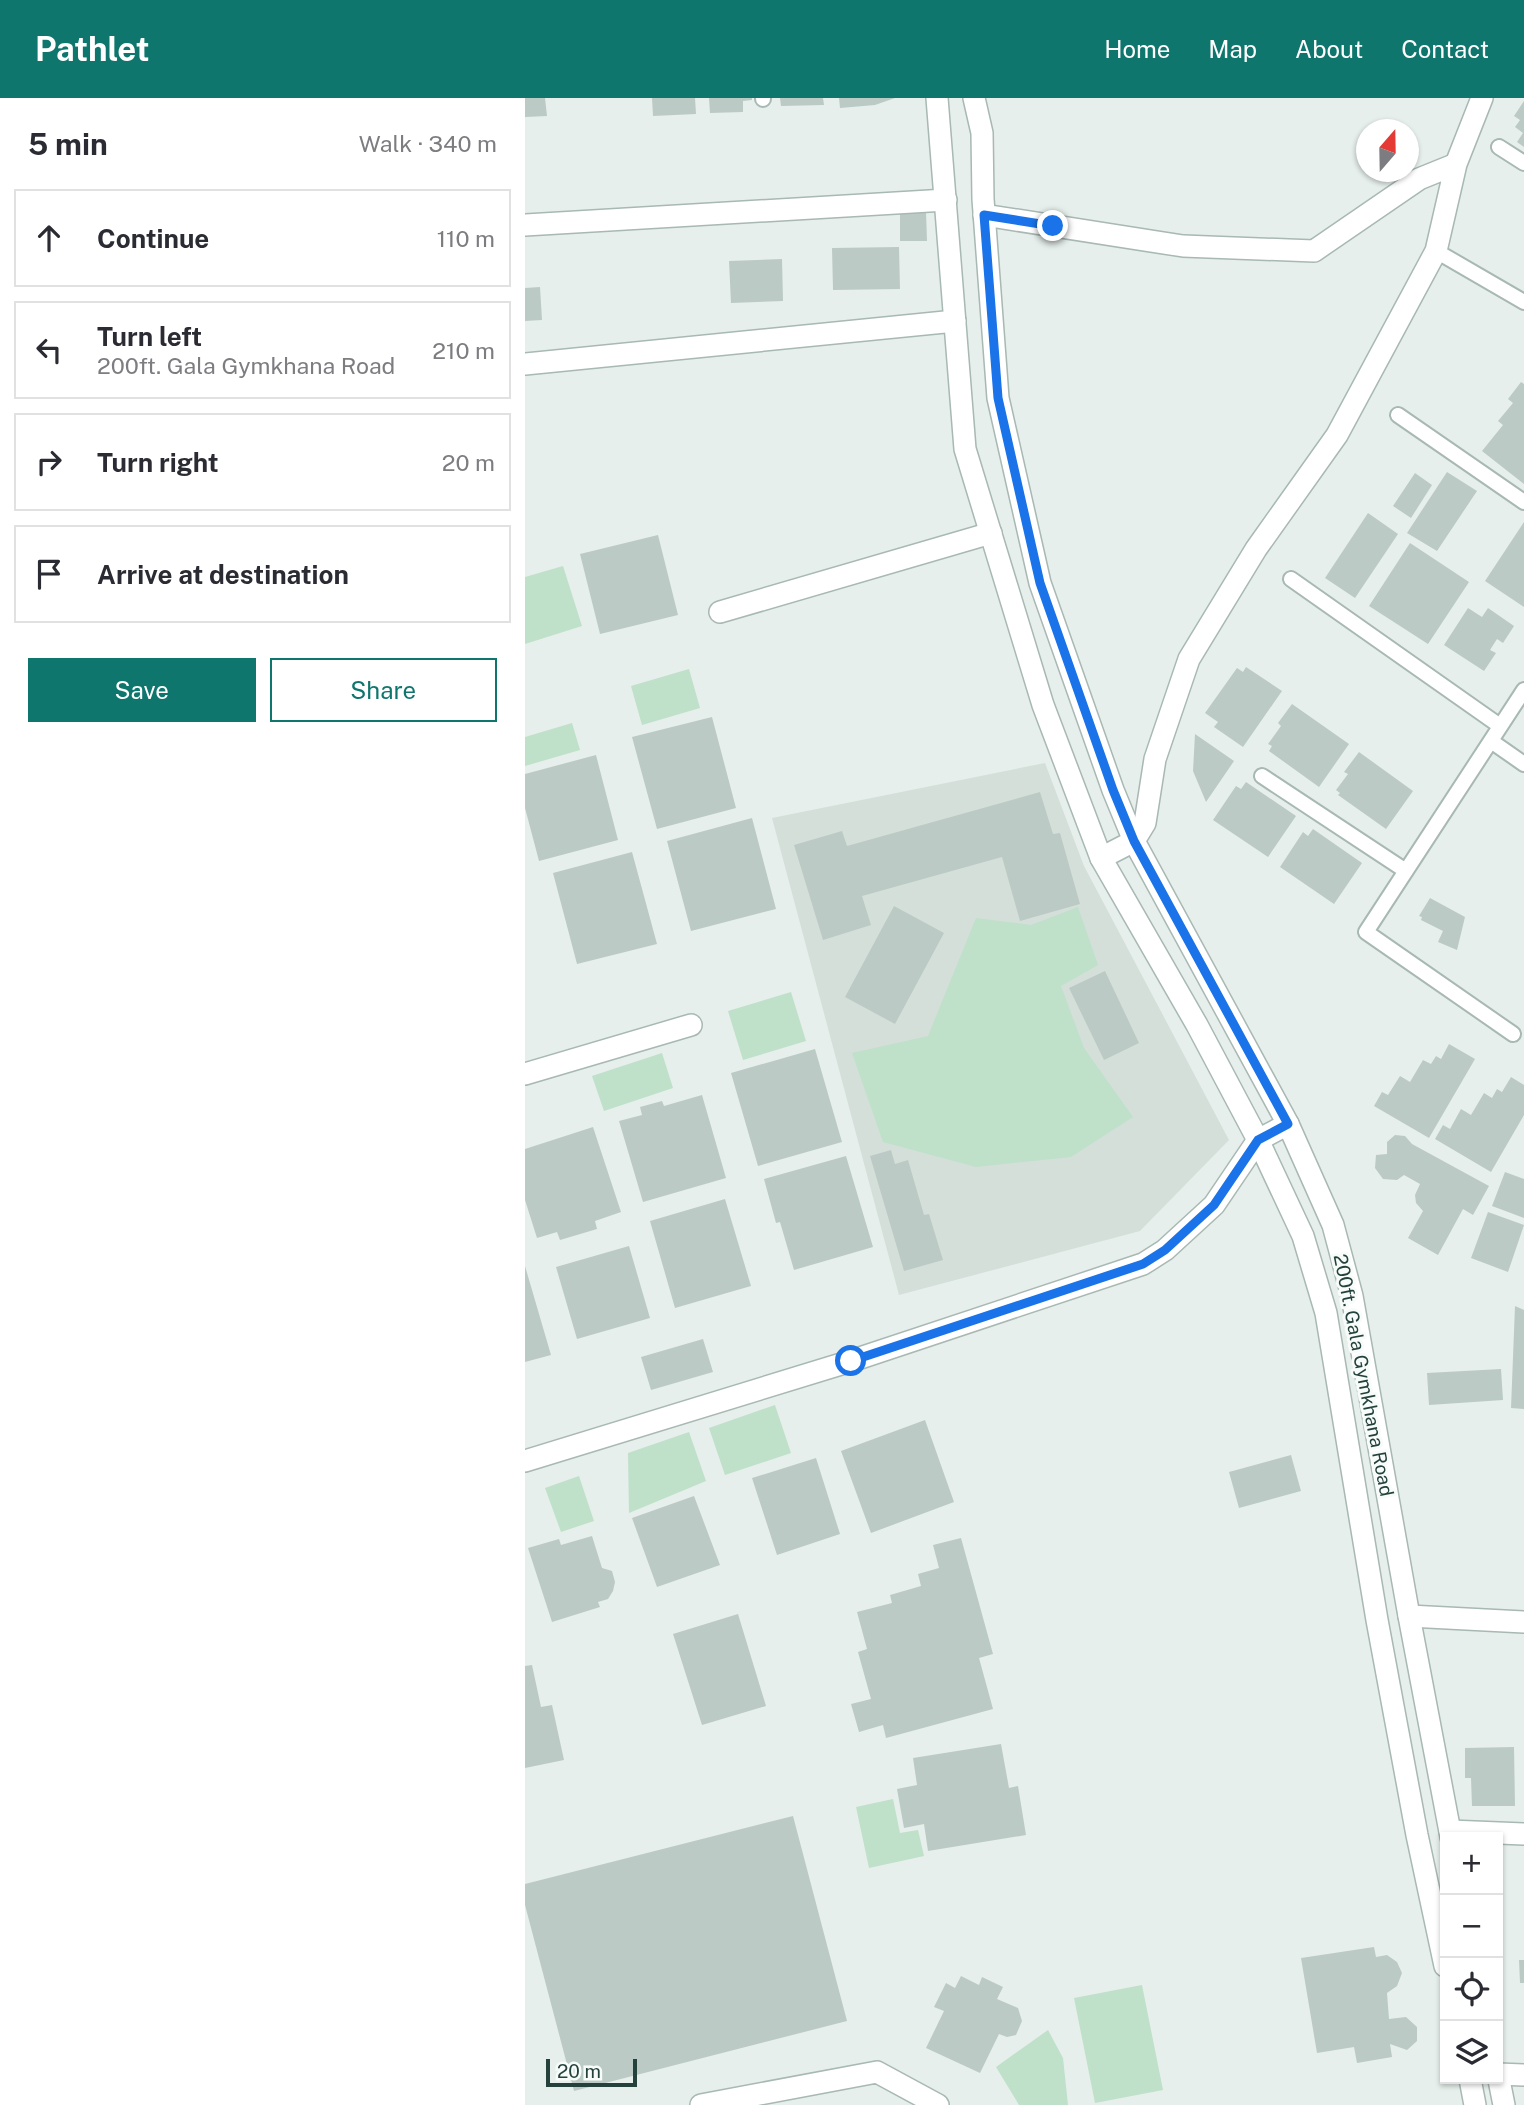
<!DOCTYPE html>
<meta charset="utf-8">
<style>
:root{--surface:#fff;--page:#f2f2f3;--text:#2b2b33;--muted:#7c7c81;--line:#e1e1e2;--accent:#0f766e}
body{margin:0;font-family:"Public Sans",sans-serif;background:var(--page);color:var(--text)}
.controls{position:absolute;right:21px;bottom:21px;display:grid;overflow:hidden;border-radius:0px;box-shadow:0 2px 5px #0004}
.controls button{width:63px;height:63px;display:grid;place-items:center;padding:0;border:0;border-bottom:2px solid var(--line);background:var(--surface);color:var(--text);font:35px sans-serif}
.compass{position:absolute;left:831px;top:21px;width:63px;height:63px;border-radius:50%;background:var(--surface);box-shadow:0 2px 5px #0004;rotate:20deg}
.scale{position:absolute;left:21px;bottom:18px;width:91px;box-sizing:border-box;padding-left:7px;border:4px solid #24423b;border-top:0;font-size:19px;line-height:24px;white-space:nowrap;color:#24423b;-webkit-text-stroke:5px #f7fbf9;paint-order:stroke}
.stop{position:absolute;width:21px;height:21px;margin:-16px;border:5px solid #1a73e8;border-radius:50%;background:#fff}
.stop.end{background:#1a73e8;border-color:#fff;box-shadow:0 2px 7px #0008}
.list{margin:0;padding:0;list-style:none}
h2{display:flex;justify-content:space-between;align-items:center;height:91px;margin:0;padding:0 28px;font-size:30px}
h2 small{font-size:23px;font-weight:400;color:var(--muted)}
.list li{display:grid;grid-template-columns:46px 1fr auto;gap:21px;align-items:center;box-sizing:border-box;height:98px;margin:0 14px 14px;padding:0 14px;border:2px solid var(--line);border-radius:0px}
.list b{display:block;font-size:26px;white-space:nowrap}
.list p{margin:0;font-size:23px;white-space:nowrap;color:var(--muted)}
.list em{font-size:23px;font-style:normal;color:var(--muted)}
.actions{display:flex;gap:14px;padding:21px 28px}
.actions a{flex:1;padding:16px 0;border:2px solid var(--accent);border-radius:0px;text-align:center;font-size:24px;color:var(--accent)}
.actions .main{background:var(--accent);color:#fff}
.icon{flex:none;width:38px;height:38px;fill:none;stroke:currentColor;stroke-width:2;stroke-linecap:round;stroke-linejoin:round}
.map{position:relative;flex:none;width:999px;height:2007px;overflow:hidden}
header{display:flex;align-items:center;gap:42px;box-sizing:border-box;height:98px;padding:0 35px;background:var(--accent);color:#fff}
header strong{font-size:33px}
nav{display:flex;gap:38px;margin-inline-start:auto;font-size:24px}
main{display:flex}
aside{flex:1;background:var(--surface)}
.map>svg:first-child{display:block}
</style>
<header>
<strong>Pathlet</strong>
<nav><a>Home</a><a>Map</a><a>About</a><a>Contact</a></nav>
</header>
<main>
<aside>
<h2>5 min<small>Walk · 340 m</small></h2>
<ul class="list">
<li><svg class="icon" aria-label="ahead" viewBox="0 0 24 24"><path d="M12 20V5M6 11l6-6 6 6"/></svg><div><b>Continue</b></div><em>110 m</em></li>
<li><svg class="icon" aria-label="left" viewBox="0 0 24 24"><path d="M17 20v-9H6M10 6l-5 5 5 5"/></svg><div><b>Turn left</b><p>200ft. Gala Gymkhana Road</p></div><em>210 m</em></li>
<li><svg class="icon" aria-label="right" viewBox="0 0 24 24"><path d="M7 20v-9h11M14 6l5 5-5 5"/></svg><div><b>Turn right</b></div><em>20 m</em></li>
<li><svg class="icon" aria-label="arrive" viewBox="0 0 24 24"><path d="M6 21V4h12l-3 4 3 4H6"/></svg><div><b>Arrive at destination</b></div></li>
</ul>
<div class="actions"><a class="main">Save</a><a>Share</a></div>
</aside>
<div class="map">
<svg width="999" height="2007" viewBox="0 0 999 2007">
<rect width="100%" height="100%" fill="#e6efeb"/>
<path fill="#d4dfda" d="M 520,665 L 559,768 L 704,1042 L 615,1133 L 374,1197 L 247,720 Z"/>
<path fill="#bfe0c9" d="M 38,468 L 57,528 L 0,546 L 0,479 Z
M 164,571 L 175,610 L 117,627 L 106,588 Z
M 47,625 L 55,652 L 0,668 L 0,639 Z
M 553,809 L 573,867 L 536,888 L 559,950 L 608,1019 L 546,1059 L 451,1069 L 358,1044 L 327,955 L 403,938 L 451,820 L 506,827 Z
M 266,894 L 281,943 L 218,962 L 203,913 Z
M 137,955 L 148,990 L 79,1013 L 67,978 Z
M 250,1307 L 266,1355 L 200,1377 L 184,1330 Z
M 164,1334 L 181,1383 L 104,1415 L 103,1355 Z
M 54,1378 L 69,1423 L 36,1434 L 20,1390 Z
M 368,1701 L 375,1735 L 393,1732 L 399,1758 L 344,1770 L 331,1709 Z
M 617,1887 L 638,1992 L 570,2005 L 549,1900 Z
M 523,1932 L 538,1960 L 543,2007 L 494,2007 L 471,1969 Z"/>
<path fill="#bbcac4" d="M 0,0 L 20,0 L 22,18 L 0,19 Z
M 127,0 L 170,0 L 171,16 L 128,18 Z
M 184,0 L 227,0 L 227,2 L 218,3 L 218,14 L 185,15 Z
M 255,0 L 298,0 L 299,7 L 256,8 Z
M 314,0 L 370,0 L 350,7 L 315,10 Z
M 999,3 L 999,49 L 992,44 L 998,35 L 990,29 L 995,22 L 989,18 Z
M 375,114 L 401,114 L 402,143 L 375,143 Z
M 374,149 L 375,191 L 308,192 L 307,150 Z
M 257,161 L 258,203 L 206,205 L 204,163 Z
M 15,189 L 17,222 L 0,223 L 0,190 Z
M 996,284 L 999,286 L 999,386 L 957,353 L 978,327 L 973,323 L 988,305 L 983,301 Z
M 922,374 L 952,393 L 912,453 L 882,435 Z
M 890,375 L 907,387 L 886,420 L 868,408 Z
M 843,415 L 873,436 L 830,500 L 800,480 Z
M 999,424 L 999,509 L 960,483 Z
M 133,437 L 153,517 L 75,536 L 55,456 Z
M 885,445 L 944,484 L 903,546 L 844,508 Z
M 943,510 L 957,519 L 963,510 L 989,528 L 978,545 L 972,541 L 965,552 L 971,555 L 959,573 L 919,547 Z
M 721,569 L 757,593 L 718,649 L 689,629 L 693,624 L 680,615 L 712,570 L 718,574 Z
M 767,606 L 824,646 L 794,689 L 744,653 L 747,648 L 743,646 L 756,628 L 753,625 Z
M 187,619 L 211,710 L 132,731 L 107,639 Z
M 670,636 L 709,663 L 681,704 L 668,673 Z
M 834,654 L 888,693 L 861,731 L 813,697 L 815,695 L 811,692 L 823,676 L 819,674 Z
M 71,657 L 93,742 L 14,763 L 0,710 L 0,676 Z
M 721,684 L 771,718 L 743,759 L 688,722 L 711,688 L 716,691 Z
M 515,694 L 528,736 L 535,735 L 555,806 L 495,823 L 477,759 L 337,798 L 346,827 L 298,842 L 269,747 L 317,733 L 322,748 Z
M 227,720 L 251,811 L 166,833 L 142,743 Z
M 788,731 L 837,765 L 809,806 L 755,769 L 778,734 L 783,738 Z
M 107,754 L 132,846 L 52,866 L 28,775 Z
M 905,800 L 940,819 L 932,852 L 913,844 L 918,833 L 896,822 L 897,819 L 894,818 Z
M 369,808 L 419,835 L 370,926 L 320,899 Z
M 580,873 L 614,945 L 579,962 L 544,890 Z
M 924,946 L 950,961 L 904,1040 L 849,1008 L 857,994 L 863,997 L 875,978 L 885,984 L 898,962 L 906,966 L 911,958 L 916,961 Z
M 290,951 L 317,1044 L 233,1068 L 206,975 Z
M 986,979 L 999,987 L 999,1017 L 966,1074 L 910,1041 L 918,1027 L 925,1031 L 936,1011 L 946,1017 L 959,995 L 967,1000 L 972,991 L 977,994 Z
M 177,997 L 201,1080 L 118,1104 L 94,1023 L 117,1017 L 115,1009 L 137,1003 L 139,1008 Z
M 68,1029 L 96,1114 L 70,1123 L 72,1131 L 35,1142 L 32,1134 L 12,1140 L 0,1102 L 0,1051 Z
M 870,1037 L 880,1038 L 887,1046 L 964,1088 L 948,1117 L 938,1111 L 913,1157 L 883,1140 L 898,1113 L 891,1105 L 890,1097 L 895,1086 L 879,1077 L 872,1082 L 858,1081 L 850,1070 L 851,1057 L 862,1056 L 862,1044 Z
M 366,1052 L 370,1066 L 383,1062 L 399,1117 L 404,1116 L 418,1162 L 379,1173 L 345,1058 Z
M 321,1058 L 348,1149 L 269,1172 L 255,1124 L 251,1125 L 239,1081 Z
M 980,1074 L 999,1081 L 999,1120 L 967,1108 Z
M 200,1101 L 226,1188 L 150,1210 L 125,1123 Z
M 963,1114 L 999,1127 L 983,1174 L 946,1160 Z
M 104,1148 L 125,1220 L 52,1241 L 31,1169 Z
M 0,1168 L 26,1257 L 0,1264 Z
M 990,1208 L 999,1212 L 999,1311 L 986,1310 Z
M 178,1241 L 188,1274 L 126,1292 L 116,1259 Z
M 976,1271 L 978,1302 L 904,1307 L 902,1275 Z
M 400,1322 L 429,1404 L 346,1435 L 316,1353 Z
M 766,1357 L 776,1393 L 714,1410 L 704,1374 Z
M 291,1360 L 315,1436 L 252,1457 L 227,1380 Z
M 169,1398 L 195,1467 L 132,1489 L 107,1420 Z
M 67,1438 L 77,1470 L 87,1473 L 90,1484 L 88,1493 L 83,1501 L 73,1504 L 75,1509 L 27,1524 L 3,1450 L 34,1441 L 36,1447 Z
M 436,1440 L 468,1556 L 454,1560 L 468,1611 L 361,1640 L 358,1627 L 334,1634 L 326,1606 L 346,1601 L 333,1554 L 342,1551 L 332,1514 L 367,1505 L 365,1497 L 396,1488 L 393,1476 L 414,1470 L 408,1447 Z
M 213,1516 L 241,1608 L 177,1627 L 148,1536 Z
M 7,1567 L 16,1609 L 27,1607 L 39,1662 L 0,1670 L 0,1568 Z
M 476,1646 L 484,1690 L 493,1688 L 501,1737 L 403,1753 L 399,1726 L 379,1730 L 372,1691 L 392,1687 L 388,1660 Z
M 989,1649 L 990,1708 L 947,1708 L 946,1680 L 940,1680 L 940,1650 Z
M 268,1718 L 322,1923 L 49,1993 L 0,1807 L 0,1786 Z
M 849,1849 L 851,1859 L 862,1857 L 872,1864 L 877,1875 L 872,1888 L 862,1895 L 864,1921 L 881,1919 L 892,1929 L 892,1943 L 882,1952 L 865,1946 L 867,1959 L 832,1965 L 829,1949 L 792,1955 L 776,1860 Z
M 994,1862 L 999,1862 L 999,1885 L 995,1885 Z
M 436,1878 L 454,1887 L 457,1879 L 478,1889 L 472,1901 L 493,1910 L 497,1923 L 491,1937 L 482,1939 L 474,1936 L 455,1975 L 401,1950 L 419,1913 L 409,1909 L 421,1885 L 430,1890 Z"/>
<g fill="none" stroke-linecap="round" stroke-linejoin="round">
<g stroke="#a8b8b3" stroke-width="18">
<path id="service" d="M 238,0 L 238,1
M 974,49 L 999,65
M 911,153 L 999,204
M 873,317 L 999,404
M 766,481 L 975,628
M 966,643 L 999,666
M 737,678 L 881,773
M 988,936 L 841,834 L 999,592"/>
</g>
<g stroke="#a8b8b3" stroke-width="24">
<path id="minor" d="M 459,117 L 658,148 L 789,153 L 894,81 L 931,66
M 0,127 L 421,102
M 0,266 L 430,223
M 195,514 L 466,435
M 576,760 L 609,743 L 620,725 L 630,661 L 664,561 L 731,451 L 812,337 L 911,153 L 931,66 L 957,0
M 0,976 L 166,927
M 0,1363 L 326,1263 L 618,1166 L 640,1152 L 689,1107 L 733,1042 L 763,1026
M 884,1518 L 999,1524
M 925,1733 L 999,1736
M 973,1976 L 999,1977
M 176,2007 L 352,1974 L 413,2007"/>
</g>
<g stroke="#a8b8b3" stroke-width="24">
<path id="tertiary" d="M 412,0 L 440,351 L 518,607 L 576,760 L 672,927 L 733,1042 L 778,1138 L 801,1215 L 852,1522 L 892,1737 L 920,1868
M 449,0 L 457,35 L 458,101 L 473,300 L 515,485 L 588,692 L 609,743 L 763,1026 L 808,1127 L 827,1198 L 884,1518 L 926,1739
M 973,1977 L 979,2007
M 945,1981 L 950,2007"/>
</g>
<use href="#service" stroke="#fff" stroke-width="14"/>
<use href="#minor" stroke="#fff" stroke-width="21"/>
<use href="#tertiary" stroke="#fff" stroke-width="21"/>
</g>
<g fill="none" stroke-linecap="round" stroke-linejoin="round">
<path stroke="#1a73e8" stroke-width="9" d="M 326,1263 L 618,1166 L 640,1152 L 689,1107 L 733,1042 L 763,1026 L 609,743 L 588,692 L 515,485 L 473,300 L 459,117 L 528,128"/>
</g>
<g text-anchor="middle" stroke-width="6" stroke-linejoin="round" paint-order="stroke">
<g font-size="19" fill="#24423b" stroke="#f7fbf9">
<text transform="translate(839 1277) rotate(79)" y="7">200ft. Gala Gymkhana Road</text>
</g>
</g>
</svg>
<div class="controls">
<button>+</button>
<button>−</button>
<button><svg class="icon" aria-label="locate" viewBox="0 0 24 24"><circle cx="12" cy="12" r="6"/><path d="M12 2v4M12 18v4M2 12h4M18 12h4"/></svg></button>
<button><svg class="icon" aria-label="layers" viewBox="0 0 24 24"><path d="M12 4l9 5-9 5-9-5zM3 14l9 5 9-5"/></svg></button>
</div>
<svg class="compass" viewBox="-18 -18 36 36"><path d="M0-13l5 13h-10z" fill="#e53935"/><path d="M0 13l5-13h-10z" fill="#7c7c81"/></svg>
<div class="scale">20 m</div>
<div class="stop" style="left:326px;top:1263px"></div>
<div class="stop end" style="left:528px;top:128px"></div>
</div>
</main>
